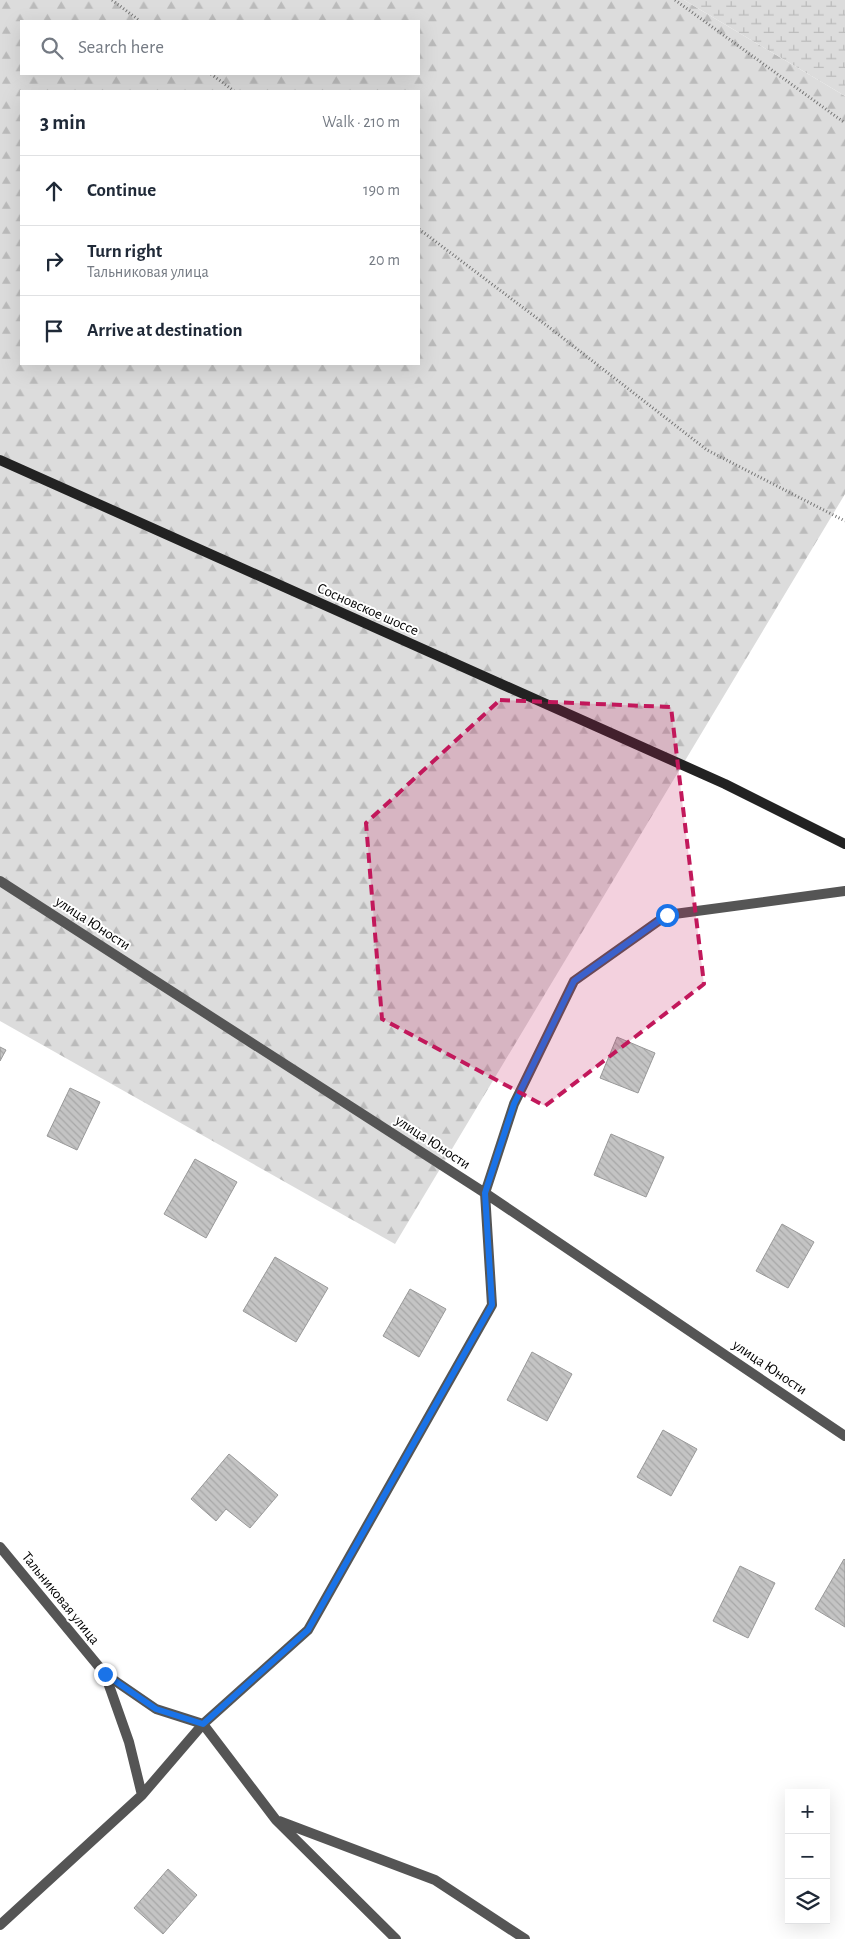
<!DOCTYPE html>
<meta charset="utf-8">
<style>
:root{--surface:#fff;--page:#f2f2f3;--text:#1f2937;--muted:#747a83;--line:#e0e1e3}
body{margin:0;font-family:"Alegreya Sans",sans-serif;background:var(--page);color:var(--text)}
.controls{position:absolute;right:15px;bottom:15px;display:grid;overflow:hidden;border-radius:0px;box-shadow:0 5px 20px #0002}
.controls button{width:45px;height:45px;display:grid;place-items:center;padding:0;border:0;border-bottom:1px solid var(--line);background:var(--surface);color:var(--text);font:25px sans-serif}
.stop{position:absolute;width:15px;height:15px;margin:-11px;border:4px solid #1a73e8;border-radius:50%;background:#fff}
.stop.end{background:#1a73e8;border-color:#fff;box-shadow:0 1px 5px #0008}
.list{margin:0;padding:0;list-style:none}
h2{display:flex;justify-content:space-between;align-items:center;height:65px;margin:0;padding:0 20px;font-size:21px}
h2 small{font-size:16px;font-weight:400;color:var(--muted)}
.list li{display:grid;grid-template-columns:32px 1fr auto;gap:15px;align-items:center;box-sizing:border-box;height:70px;padding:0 20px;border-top:1px solid var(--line)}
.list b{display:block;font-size:19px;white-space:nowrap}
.list p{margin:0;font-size:16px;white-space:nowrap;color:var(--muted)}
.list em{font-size:16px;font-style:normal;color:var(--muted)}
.icon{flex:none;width:28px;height:28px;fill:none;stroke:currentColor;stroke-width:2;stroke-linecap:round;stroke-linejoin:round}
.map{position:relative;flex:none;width:845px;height:1939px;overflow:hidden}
.search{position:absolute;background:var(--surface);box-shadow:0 5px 20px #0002;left:20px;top:20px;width:400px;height:55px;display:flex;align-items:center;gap:12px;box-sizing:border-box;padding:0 18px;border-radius:0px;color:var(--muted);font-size:19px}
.panel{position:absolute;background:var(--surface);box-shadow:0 5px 20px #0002;left:20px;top:90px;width:400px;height:275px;border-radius:0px}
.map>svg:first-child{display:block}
</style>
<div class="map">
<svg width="845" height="1939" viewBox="0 0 845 1939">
<defs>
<pattern id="forest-firs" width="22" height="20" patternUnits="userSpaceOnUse" patternTransform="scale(1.25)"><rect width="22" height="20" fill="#dcdcdc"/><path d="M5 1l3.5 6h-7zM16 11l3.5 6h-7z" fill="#bbb"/></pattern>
<pattern id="wetland-marsh" width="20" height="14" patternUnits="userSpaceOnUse" patternTransform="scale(1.25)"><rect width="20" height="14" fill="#dcdcdc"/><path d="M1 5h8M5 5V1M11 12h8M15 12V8" fill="none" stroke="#bbb"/></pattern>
<pattern id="building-back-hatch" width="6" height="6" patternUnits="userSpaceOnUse" patternTransform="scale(1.25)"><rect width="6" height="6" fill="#c4c4c4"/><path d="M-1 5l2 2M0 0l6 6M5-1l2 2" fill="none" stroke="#a7a7a7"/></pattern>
</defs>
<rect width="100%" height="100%" fill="#fff"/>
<path fill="url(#forest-firs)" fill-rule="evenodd" d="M 0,0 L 684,0 L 845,96 L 845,494 L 395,1244 L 0,1021 ZM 21,21 L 419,21 L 419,74 L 21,74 ZM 21,91 L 419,91 L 419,364 L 21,364 Z"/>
<path fill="url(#wetland-marsh)" d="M 684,0 L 845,0 L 845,96 Z"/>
<path fill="url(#building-back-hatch)" stroke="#999" d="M 617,1037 L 655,1053 L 638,1093 L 600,1078 Z
M 0,1047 L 6,1050 L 0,1061 Z
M 70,1088 L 100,1102 L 77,1150 L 47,1136 Z
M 611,1134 L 664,1157 L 646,1197 L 594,1175 Z
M 195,1159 L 237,1182 L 206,1238 L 164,1214 Z
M 782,1224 L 814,1242 L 788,1288 L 756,1271 Z
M 275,1257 L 328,1288 L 296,1342 L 243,1311 Z
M 410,1289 L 446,1309 L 419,1357 L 383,1336 Z
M 532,1352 L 572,1374 L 547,1421 L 507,1400 Z
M 663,1430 L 697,1449 L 671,1496 L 637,1477 Z
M 229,1454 L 278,1495 L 250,1528 L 226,1509 L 216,1521 L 191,1499 Z
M 844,1559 L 845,1560 L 845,1627 L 815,1609 Z
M 740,1566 L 775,1583 L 748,1638 L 713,1621 Z
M 168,1869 L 197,1895 L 163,1934 L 134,1908 Z"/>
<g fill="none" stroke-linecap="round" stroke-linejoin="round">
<path stroke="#777" stroke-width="3" stroke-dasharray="1 2.5" stroke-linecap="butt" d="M 112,0 L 140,21
M 675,0 L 845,123
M 211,74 L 234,91
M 419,229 L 550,328 L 707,450 L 845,521"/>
<path stroke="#555" stroke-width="10" d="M 105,1674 L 129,1742 L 142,1795
M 279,1821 L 435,1880 L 525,1939
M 0,1925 L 142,1795 L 203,1724 L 276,1820 L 396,1939"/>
<path stroke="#555" stroke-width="10" d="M 0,881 L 485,1193 L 845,1436
M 0,1547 L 105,1674 L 156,1709 L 203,1724 L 308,1630 L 492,1305 L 485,1193 L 514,1104 L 574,981 L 667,915 L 845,891"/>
<path stroke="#222" stroke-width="10" d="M 0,460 L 725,784 L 845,844"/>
</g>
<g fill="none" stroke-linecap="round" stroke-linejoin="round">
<path stroke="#1a73e8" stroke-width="6" d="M 105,1674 L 156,1709 L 203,1724 L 308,1630 L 492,1305 L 485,1193 L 514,1104 L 574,981 L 667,915"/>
</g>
<path fill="#c2185b" fill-opacity="0.2" stroke="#c2185b" stroke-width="4" stroke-dasharray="10 6" stroke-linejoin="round" d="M 500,700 L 671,707 L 704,984 L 545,1106 L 382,1019 L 366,823 Z"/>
<g text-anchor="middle" stroke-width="4" stroke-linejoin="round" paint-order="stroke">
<g font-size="15" fill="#000" stroke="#fff">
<text transform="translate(368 609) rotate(24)" y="5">Сосновское шоссе</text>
<text transform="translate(93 923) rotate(33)" y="5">улица Юности</text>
<text transform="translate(433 1142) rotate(33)" y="5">улица Юности</text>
<text transform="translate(770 1367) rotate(34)" y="5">улица Юности</text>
<text transform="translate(61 1598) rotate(51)" y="5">Тальниковая улица</text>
</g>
</g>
</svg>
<div class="controls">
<button>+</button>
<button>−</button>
<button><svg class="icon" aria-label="layers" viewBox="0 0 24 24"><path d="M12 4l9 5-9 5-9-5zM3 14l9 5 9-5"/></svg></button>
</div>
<div class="stop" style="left:667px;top:915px"></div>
<div class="stop end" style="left:105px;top:1674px"></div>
<div class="search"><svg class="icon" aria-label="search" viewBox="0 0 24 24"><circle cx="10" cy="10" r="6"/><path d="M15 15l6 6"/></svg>Search here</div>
<section class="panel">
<h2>3 min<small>Walk · 210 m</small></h2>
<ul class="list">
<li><svg class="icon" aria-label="ahead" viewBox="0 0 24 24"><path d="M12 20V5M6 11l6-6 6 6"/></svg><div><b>Continue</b></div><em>190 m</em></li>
<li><svg class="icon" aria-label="right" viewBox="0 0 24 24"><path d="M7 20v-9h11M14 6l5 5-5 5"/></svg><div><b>Turn right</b><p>Тальниковая улица</p></div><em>20 m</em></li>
<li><svg class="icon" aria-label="arrive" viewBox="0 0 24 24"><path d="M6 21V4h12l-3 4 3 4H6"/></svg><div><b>Arrive at destination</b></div></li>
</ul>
</section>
</div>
